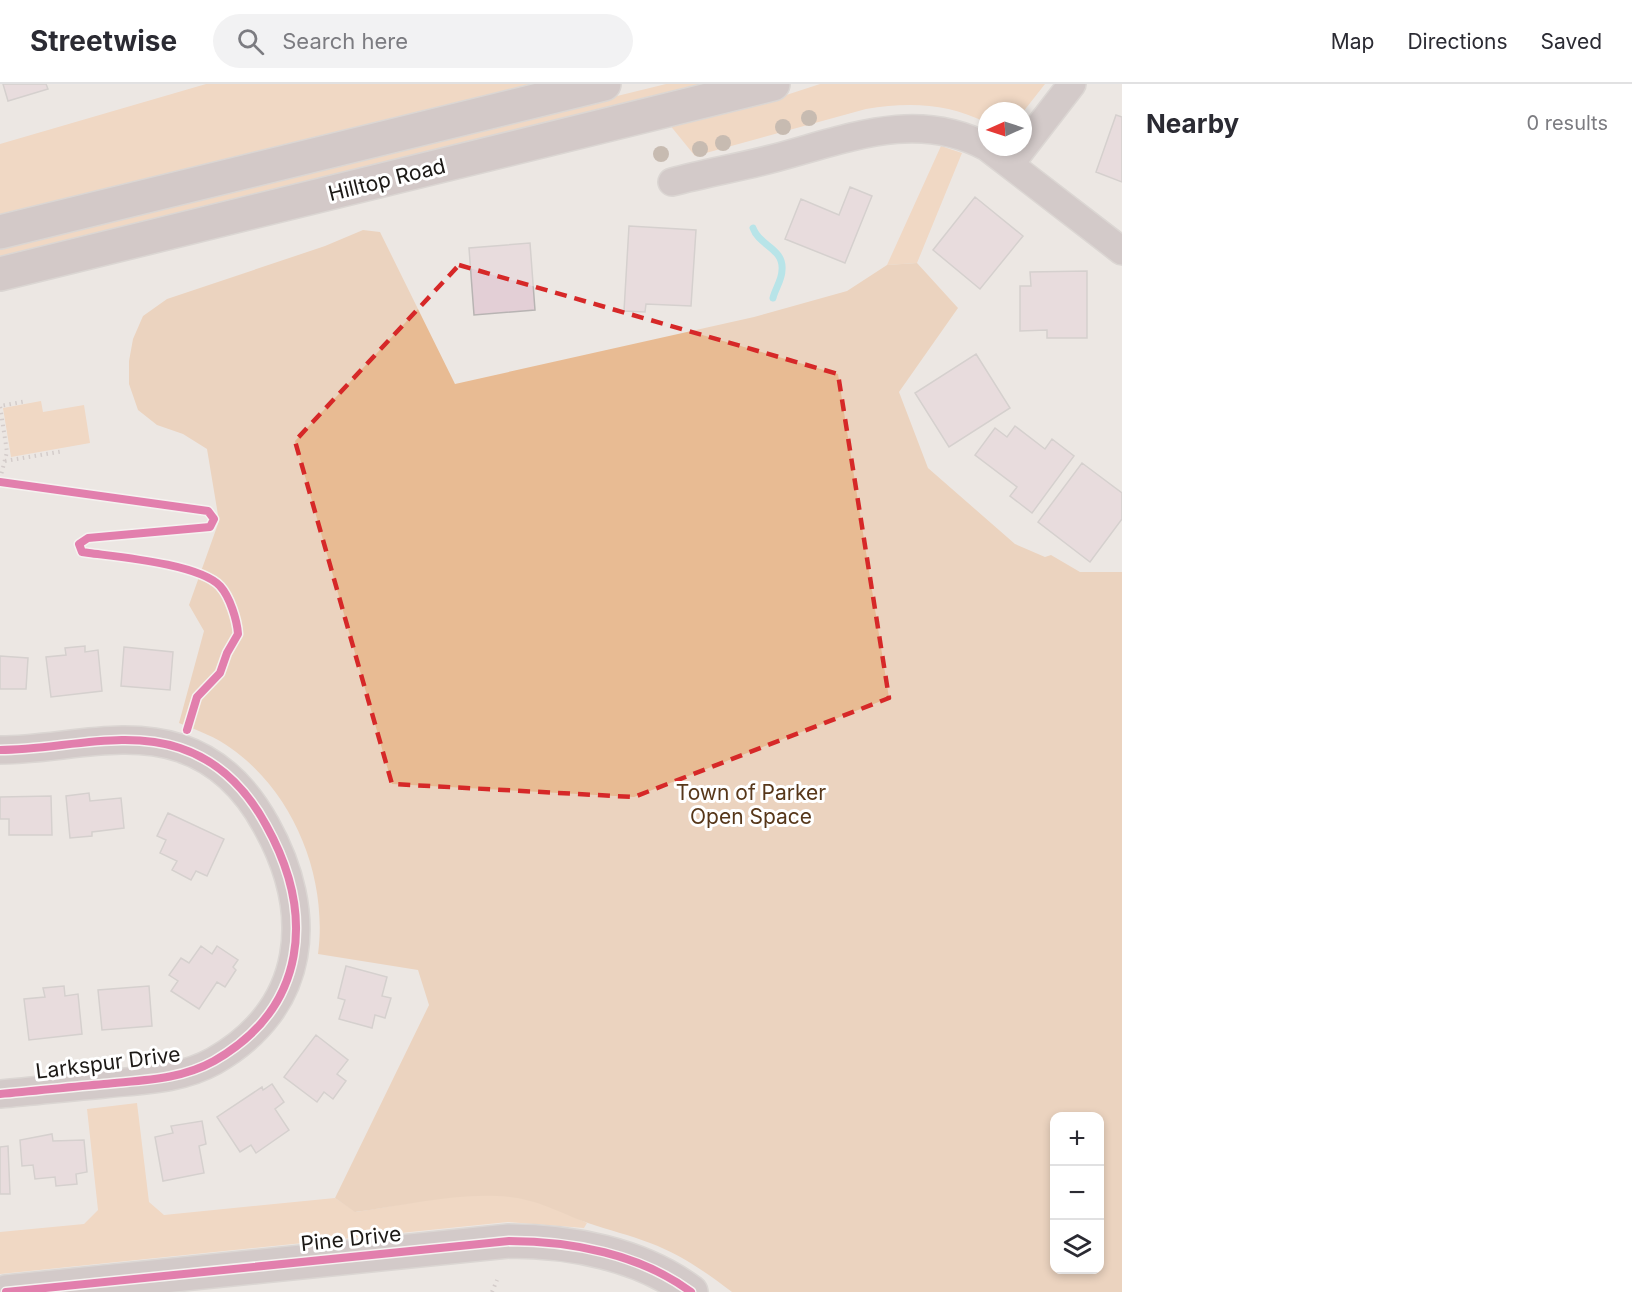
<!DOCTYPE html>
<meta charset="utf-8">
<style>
:root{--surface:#fff;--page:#f2f2f3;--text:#2b2b33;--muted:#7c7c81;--line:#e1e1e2}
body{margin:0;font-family:Inter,sans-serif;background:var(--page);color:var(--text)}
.controls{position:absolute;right:18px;bottom:18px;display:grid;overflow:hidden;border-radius:12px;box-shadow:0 3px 9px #0003}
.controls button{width:54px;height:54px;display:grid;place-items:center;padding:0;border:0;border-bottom:2px solid var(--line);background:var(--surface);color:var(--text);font:30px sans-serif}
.compass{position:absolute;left:978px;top:18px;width:54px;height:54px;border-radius:50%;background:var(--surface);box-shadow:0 3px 9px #0003;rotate:267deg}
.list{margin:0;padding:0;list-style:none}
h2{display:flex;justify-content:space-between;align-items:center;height:78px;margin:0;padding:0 24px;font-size:26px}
h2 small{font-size:20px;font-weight:400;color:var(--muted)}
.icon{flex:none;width:33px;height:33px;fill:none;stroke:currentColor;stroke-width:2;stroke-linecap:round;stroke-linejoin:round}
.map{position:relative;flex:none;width:1122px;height:1208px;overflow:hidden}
header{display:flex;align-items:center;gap:36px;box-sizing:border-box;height:84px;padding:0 30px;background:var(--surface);border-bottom:2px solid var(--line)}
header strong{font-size:28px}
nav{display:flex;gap:33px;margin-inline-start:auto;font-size:21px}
.search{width:420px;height:54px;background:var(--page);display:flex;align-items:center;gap:15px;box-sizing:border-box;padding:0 21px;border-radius:33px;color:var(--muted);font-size:22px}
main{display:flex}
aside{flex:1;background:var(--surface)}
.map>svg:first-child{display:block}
</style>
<header>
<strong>Streetwise</strong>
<div class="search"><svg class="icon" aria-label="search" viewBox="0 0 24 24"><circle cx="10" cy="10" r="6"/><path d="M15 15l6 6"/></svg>Search here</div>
<nav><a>Map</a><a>Directions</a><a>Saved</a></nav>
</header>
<main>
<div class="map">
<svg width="1122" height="1208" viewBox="0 0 1122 1208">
<rect width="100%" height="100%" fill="#ece7e3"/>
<path fill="#f3c59e" d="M 206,0 L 545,0 L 0,133 L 0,60 Z
M 666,0 L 718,0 L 0,177 L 0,163 Z
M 820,0 L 1045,0 L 1023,28 L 987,27 L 987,39 C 947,19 909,18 866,25 L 695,72 L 669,40 L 774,15 Z
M 941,62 L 962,69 L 917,179 L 887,181 Z
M 41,317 L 43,328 L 84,321 L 90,359 L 11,373 L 3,324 Z
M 137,1019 L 149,1118 L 164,1131 L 335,1114 L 356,1128 C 414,1120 482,1099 540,1118 C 556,1123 572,1132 587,1139 L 584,1144 L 508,1138 L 0,1190 L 0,1148 L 84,1140 L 98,1126 L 87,1025 Z"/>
<path fill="#e8bb93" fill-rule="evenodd" d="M 363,146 L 380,148 L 455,300 L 754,233 L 847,207 L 887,181 L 917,179 L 958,224 L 899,308 L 928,384 L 1015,460 L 1045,473 L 1051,471 L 1080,488 L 1122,488 L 1122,1208 L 732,1208 C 707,1189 680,1170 650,1159 C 630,1151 608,1146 588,1139 C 555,1127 534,1113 497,1112 C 449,1110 402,1122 355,1128 L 335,1114 L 429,921 L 418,886 L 318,870 C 328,795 295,710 232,665 C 216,653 197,646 179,639 L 204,547 L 189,521 L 219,437 L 207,365 L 183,350 L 157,341 L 138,326 L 129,300 L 129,277 L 133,255 L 143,232 L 167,215 L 325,162 ZM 1054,1032 L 1100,1032 L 1100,1186 L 1054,1186 Z"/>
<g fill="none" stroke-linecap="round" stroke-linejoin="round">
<path stroke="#78dfee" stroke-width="7" d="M 753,144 C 759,162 784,164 782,186 C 782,196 775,205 773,214"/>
</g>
<path fill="#e3cfd6" stroke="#b8b4b3" stroke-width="1.5" d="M 3,0 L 46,0 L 48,5 L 8,17 Z
M 1116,31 L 1122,33 L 1122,98 L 1096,88 Z
M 850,103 L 872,112 L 845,179 L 785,155 L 801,115 L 839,131 Z
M 975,113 L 1023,152 L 980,205 L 933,166 Z
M 629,142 L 696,146 L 691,222 L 646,220 L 645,228 L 624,227 Z
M 530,159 L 535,226 L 474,231 L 469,164 Z
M 1087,187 L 1087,254 L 1047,254 L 1047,246 L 1020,247 L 1020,202 L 1031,202 L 1030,188 Z
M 976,270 L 1010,324 L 949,363 L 915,309 Z
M 1015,342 L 1045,365 L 1052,355 L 1074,372 L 1032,429 L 1010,412 L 1017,403 L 975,371 L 995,344 L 1007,353 Z
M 1082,379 L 1122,409 L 1122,435 L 1090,478 L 1038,438 Z
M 85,562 L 85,568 L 98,566 L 102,607 L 51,613 L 46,573 L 66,571 L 65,564 Z
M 124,563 L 173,568 L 170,606 L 121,602 Z
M 0,572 L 28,574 L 26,605 L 0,605 Z
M 89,709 L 90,717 L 121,714 L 124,744 L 92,748 L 92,752 L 70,754 L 66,712 Z
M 51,712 L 52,751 L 9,751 L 9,735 L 0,735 L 0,713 Z
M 168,729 L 224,755 L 207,792 L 196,787 L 191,796 L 172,786 L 177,777 L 160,769 L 166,756 L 157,752 Z
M 201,862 L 212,870 L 217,862 L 238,876 L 233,883 L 236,886 L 225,903 L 217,898 L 199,925 L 171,907 L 178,897 L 169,891 L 181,874 L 189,879 Z
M 346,882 L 387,893 L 382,912 L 391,914 L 385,934 L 375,931 L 372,944 L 339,935 L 345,916 L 338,914 Z
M 64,902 L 65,912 L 78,910 L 82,950 L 29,956 L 24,915 L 45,913 L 43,904 Z
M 149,902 L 152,942 L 102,946 L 98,906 Z
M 316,951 L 348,976 L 337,990 L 346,997 L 333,1015 L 324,1008 L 317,1018 L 284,993 Z
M 272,1000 L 284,1018 L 275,1025 L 289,1046 L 256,1069 L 251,1061 L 240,1068 L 217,1033 L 262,1003 L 263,1006 Z
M 202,1037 L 206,1060 L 199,1062 L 204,1089 L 163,1097 L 155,1053 L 173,1049 L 171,1042 Z
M 52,1050 L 53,1057 L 84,1056 L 87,1088 L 76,1090 L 77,1100 L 56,1102 L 55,1093 L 35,1095 L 33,1081 L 22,1082 L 20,1056 Z
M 8,1062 L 10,1110 L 0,1110 L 0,1063 Z"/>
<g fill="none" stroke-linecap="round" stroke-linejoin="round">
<g stroke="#c6c2bf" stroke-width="30">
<path id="minor" d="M 987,63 L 1122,167
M 1011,79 L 1072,0
M 672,98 C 706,89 741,83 775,74 C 847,55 916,25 987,63
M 0,666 C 59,666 123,645 180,664 C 219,677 247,706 266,741 C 315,829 308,923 214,977 C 180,996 142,996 104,1000 C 69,1003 35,1007 0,1010"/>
</g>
<g stroke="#c6c2bf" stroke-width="36">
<path id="tertiary" d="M 6,1208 L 509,1157 C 571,1157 640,1170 691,1208"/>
</g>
<g stroke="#c6c2bf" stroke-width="36">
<path id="secondary" d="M 0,148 L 604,0
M 0,190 L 773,0"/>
</g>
<path stroke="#b5acac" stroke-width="4" stroke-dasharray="1.5 4.5" stroke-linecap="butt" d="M 5,377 L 64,367
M 0,395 L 7,368 L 0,322 L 27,317
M 0,398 L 208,427 L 214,435 L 210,443 L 88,454 L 79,460 L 82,468 L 89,469 C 119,473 199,480 220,502 C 230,513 237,536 238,550 L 227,569 L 220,589 L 197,613 L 188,642
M 492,1208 L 497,1196"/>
<use href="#minor" stroke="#b4a6a8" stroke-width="27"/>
<use href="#tertiary" stroke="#b4a6a8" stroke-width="33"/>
<use href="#secondary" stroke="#b3a5a6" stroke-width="33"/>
<g stroke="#fff" stroke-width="11">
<path id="cycleway" d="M 0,398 L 208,427 L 214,435 L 210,443 L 88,454 L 79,460 L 82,468 L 89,469 C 119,473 199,480 220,502 C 230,513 237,536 238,550 L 227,569 L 220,589 L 197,613 L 187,646
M 0,666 C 59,666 123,645 180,664 C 219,677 247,706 266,741 C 315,829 308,923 214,977 C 180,996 142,996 104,1000 C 69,1003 35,1007 0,1010
M 6,1208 L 509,1157 C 571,1157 640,1170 691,1208"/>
</g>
<use href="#cycleway" stroke="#d6006c" stroke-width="8"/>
</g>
<g fill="#9a8674">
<circle cx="809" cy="34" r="8"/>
<circle cx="783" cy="43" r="8"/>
<circle cx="723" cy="59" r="8"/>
<circle cx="700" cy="65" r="8"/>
<circle cx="661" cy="70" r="8"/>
</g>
<path d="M0 0H1122V1208H0ZM 459,181 L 838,290 L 889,614 L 634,713 L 392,700 L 295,357 Z" fill="#ece7e3" fill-opacity=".55" fill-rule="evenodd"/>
<path fill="none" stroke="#d62828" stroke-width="4.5" stroke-dasharray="12 8" stroke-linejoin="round" d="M 459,181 L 838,290 L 889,614 L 634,713 L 392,700 L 295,357 Z"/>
<g text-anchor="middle" stroke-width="6" stroke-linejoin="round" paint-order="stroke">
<g font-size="21" fill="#1c1916" stroke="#fff">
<text transform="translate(387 96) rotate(-14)" y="7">Hilltop Road</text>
<text transform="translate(108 979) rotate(-7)" y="7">Larkspur Drive</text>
<text transform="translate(351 1155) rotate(-6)" y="7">Pine Drive</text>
</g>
<g font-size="21" fill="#57371a" stroke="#fff">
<text x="751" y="716">Town of Parker<tspan x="751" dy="24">Open Space</tspan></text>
</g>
</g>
</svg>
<div class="controls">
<button>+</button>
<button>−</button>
<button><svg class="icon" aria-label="layers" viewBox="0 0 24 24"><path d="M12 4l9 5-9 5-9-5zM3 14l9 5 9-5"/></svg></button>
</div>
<svg class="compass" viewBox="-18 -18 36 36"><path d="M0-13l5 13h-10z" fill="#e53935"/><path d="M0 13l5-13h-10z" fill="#7c7c81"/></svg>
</div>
<aside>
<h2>Nearby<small>0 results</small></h2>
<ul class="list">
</ul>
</aside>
</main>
